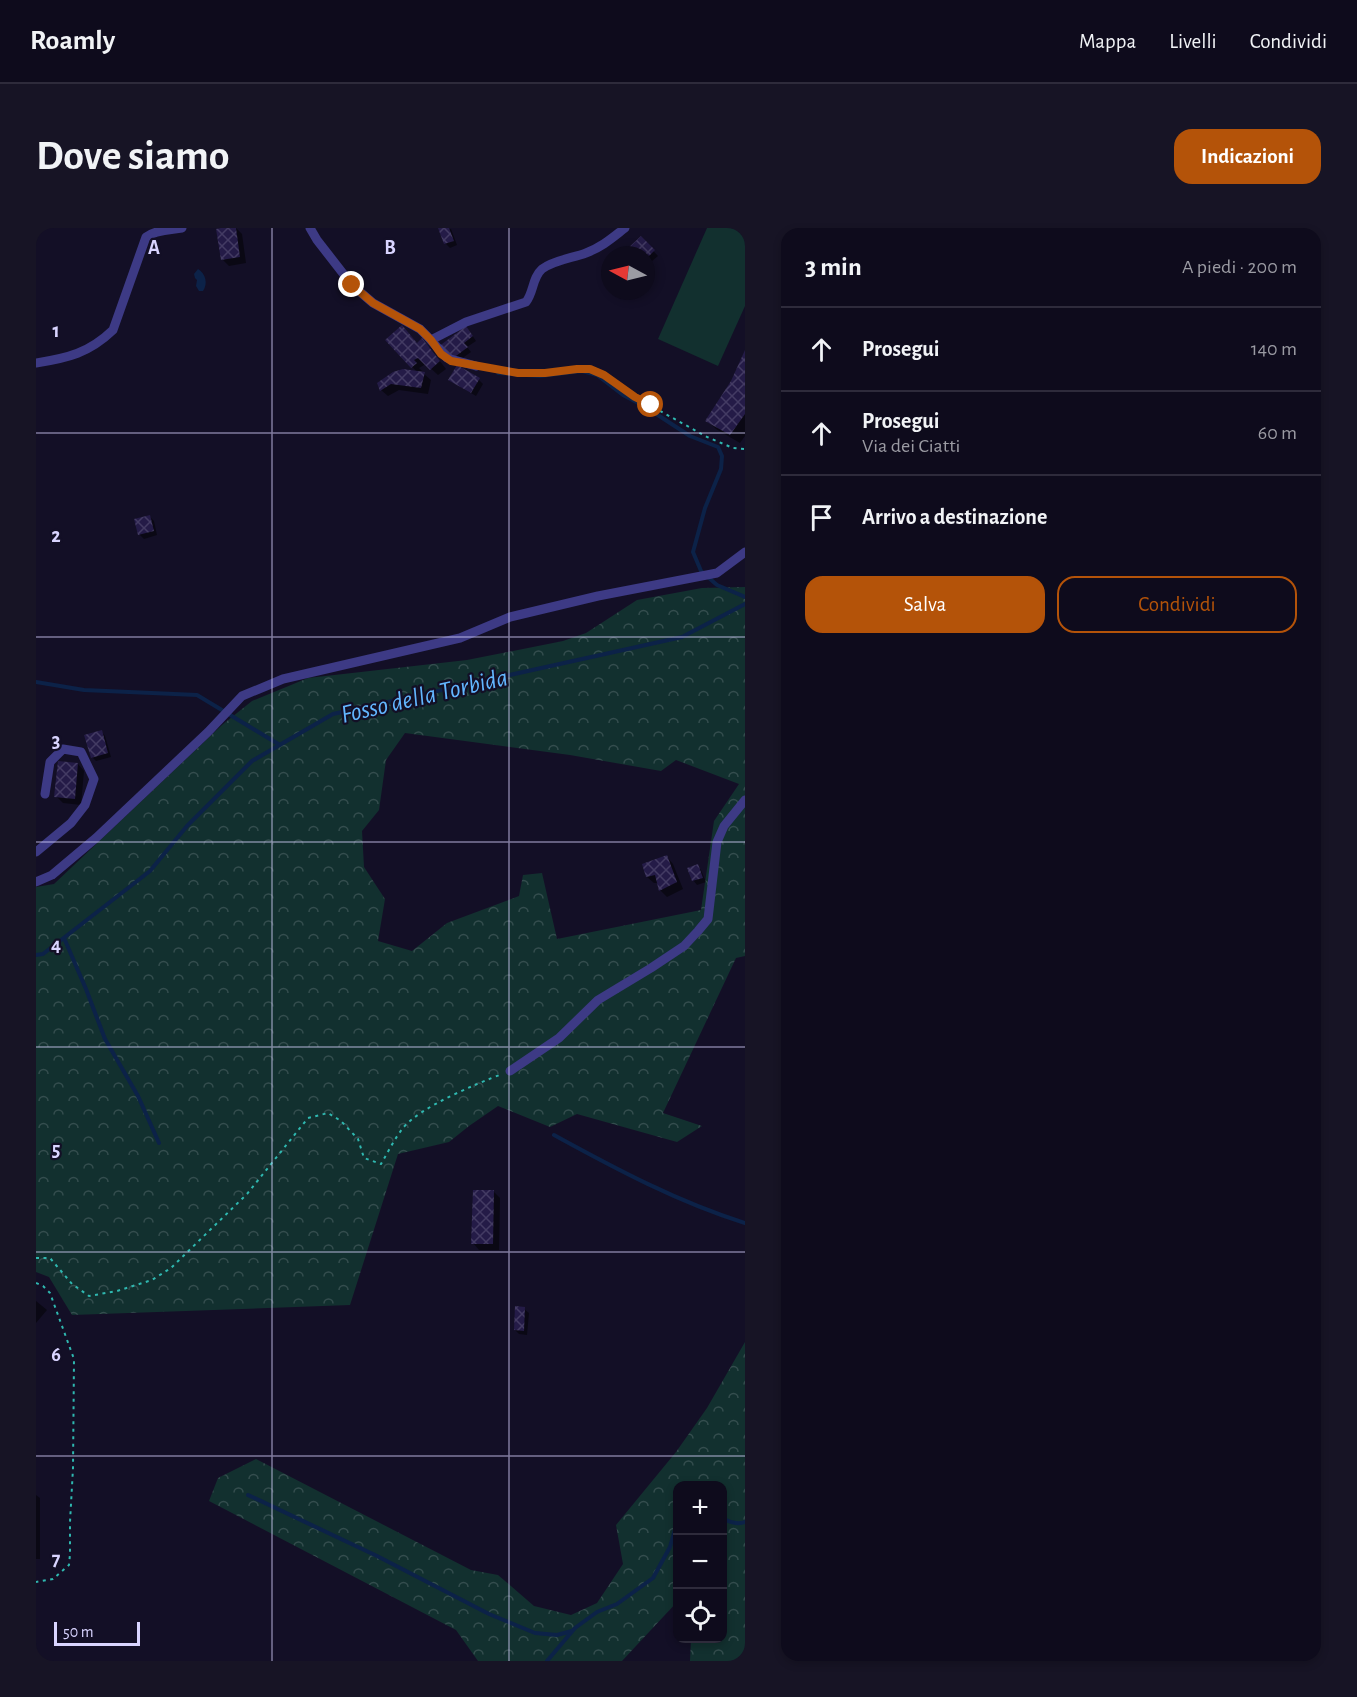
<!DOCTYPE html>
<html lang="it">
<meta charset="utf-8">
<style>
:root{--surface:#0e0b1c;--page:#171425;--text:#f1f3f6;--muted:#9b9ba3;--line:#2e2b3b;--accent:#b45309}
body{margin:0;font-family:"Alegreya Sans",sans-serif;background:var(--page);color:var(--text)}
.controls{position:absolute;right:18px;bottom:18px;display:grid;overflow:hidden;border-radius:12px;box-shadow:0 3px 9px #0003}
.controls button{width:54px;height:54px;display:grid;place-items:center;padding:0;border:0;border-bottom:2px solid var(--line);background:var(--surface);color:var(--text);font:30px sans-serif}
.compass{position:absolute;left:565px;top:18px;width:54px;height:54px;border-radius:50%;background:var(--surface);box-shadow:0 3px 9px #0003;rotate:277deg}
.scale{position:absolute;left:18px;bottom:15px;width:86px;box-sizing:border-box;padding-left:6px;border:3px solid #d9d4ff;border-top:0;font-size:16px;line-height:21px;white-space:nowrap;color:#d9d4ff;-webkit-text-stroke:4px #130f26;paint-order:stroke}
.stop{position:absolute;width:18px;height:18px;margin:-14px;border:4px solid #b45309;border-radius:50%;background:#fff}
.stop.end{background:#b45309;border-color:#fff;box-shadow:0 2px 6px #0008}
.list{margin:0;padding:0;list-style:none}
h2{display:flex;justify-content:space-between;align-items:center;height:78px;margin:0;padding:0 24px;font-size:26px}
h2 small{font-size:20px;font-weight:400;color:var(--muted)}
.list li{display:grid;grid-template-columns:39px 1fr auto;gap:18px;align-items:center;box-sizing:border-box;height:84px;padding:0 24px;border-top:2px solid var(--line)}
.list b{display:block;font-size:22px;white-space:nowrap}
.list p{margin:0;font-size:20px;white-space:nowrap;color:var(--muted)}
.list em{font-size:20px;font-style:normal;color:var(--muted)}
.actions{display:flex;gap:12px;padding:18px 24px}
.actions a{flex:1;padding:14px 0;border:2px solid var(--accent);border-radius:18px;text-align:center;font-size:21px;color:var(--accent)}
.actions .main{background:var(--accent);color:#fff}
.icon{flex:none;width:33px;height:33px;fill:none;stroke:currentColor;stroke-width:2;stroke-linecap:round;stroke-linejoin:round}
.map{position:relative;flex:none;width:709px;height:1433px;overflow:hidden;border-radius:18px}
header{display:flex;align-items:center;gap:36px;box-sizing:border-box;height:84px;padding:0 30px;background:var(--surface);border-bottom:2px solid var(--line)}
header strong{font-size:28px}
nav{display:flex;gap:33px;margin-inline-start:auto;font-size:21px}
.intro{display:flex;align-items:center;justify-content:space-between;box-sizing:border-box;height:144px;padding:0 36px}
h1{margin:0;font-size:42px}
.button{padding:15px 27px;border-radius:18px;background:var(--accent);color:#fff;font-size:21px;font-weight:700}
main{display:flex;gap:36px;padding:0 36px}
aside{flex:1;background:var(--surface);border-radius:18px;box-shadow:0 3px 9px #0003}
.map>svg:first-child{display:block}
</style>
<header>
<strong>Roamly</strong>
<nav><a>Mappa</a><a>Livelli</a><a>Condividi</a></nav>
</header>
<div class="intro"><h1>Dove siamo</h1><a class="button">Indicazioni</a></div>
<main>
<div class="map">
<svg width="709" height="1433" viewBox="0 0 709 1433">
<defs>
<pattern id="forest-crowns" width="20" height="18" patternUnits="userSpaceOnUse" patternTransform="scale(1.5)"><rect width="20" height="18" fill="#12302f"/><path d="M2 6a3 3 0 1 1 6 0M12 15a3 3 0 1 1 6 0" fill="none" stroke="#344d4e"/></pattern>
<pattern id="building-cross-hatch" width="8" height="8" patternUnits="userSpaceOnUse" patternTransform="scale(1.5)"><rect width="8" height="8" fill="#241b47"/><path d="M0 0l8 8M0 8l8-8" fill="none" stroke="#433b63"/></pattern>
</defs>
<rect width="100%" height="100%" fill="#130f26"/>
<path fill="url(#forest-crowns)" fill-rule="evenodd" d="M 709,359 L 709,728 L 700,730 L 627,885 L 666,898 L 641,914 L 541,886 L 514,899 L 462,878 L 433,898 L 413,914 L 362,926 L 314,1077 L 36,1087 L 13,1049 L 0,1044 L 0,659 L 18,656 L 186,497 L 216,473 L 272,450 L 431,432 L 527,413 L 550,405 L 601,372 L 666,360 ZM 369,505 L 534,527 L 625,543 L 640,532 L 703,556 L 678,593 L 665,682 L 521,711 L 506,645 L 487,647 L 483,668 L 411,695 L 376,723 L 342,713 L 349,671 L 328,639 L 326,603 L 343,582 L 350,532 Z
M 709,1114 L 709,1433 L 654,1433 L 655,1411 L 686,1410 L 686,1258 L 642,1258 L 641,1374 L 586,1433 L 442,1433 L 420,1402 L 173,1273 L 182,1250 L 220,1231 L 435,1342 L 462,1347 L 498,1378 L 535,1387 L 561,1375 L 587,1336 L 580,1297 L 640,1224 L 671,1180 Z"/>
<path fill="#12302f" d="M 671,0 L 709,0 L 709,78 L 682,138 L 622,111 Z"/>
<path fill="#0c2248" d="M 162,41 C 170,46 172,56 167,63 L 163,63 L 160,58 L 161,52 L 159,50 L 158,46 Z"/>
<path fill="#0007" d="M 196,0 L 200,0 L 206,6 L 210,35 L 193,38 L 186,31 Z
M 404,0 L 415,1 L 421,17 L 414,20 L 410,16 Z
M 605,10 L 622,28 L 610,38 L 610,27 L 593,27 Z
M 434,104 L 440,113 L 431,119 L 435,124 L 421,134 L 404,119 Z
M 382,116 L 393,119 L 410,141 L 402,147 L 390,136 L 383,140 L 386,143 L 384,145 L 388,146 L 395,152 L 392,166 L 363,162 L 352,168 L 345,162 L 343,156 L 381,144 L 363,125 Z
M 709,125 L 709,208 L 704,215 L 680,201 L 671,192 L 697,154 Z
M 421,139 L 443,152 L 447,156 L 440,168 L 418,155 Z
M 114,289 L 118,293 L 121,307 L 108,311 L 103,306 Z
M 65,503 L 69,508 L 75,529 L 60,533 L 56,529 Z
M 42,536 L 48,543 L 45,577 L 27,575 L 20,568 Z
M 631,629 L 637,636 L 647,661 L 631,669 L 624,662 L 622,655 L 618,655 L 611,649 Z
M 661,638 L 665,642 L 670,654 L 661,657 L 657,652 Z
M 457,963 L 464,970 L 463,1022 L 443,1022 L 437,1015 Z
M 0,1073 L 11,1082 L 0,1095 Z
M 488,1081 L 493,1085 L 491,1107 L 483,1106 L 479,1102 Z
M 0,1267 L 4,1270 L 4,1331 L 0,1331 Z"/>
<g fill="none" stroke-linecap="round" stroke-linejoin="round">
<path stroke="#0c2248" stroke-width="4" d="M 462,145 L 504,148 L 546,143 L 561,147 L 587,167 L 608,178 L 654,208 L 682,219 L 686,228 L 685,241 L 669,280 L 657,324 L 665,343 L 681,357 L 709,369
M 0,454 L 48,462 L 161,467 L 244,517
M 28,710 L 50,761 L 69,811 L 102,868 L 123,915
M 0,727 L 7,726 L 114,643 L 151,598 L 216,533 L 297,486 L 646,409 L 709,376
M 518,907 C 580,941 642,974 709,995
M 212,1267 L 341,1328 L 453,1386 L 499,1405 L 521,1407 L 536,1403
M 686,1290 C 693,1294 701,1297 709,1294
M 511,1433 L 539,1400 L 561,1384 L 581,1376 L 617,1350 L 634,1319 L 642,1291"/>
</g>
<path fill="url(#building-cross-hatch)" d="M 185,0 L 200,0 L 204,29 L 185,32 L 180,1 Z
M 402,0 L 413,0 L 418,13 L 408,16 Z
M 605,8 L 619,22 L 610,31 L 610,27 L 591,27 L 588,24 Z
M 366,97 L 381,115 L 386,110 L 404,133 L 394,142 L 382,130 L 378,132 L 381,135 L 375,140 L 349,112 Z
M 430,98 L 437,108 L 428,115 L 432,119 L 416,131 L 402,119 Z
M 709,122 L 709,186 L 694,207 L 669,193 L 695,153 Z
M 421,137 L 444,150 L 435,165 L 412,152 Z
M 367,141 L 389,144 L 385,160 L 355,156 L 344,163 L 341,155 L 357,144 Z
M 114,287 L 118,303 L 102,307 L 98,291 Z
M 66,502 L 72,525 L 55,530 L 48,507 Z
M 22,533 L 42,535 L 39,571 L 18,569 Z
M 631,627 L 641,654 L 623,663 L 619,647 L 610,649 L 606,636 Z
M 662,636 L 667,650 L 656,653 L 651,640 Z
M 437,962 L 458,962 L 457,1016 L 435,1016 Z
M 479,1078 L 489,1079 L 488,1103 L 478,1102 Z"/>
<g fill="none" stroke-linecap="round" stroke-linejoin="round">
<path stroke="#2fb8b0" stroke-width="2" stroke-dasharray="3 4.5" stroke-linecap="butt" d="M 449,140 L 482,145 L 509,145 L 541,141 L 554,141 L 568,147 L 599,169 L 671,209 L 697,220 L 709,221
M 0,1030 L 14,1030 L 36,1056 L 53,1068 L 81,1063 L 116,1052 L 135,1040 L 211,966 L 272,890 L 292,885 L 305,893 L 322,911 L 328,930 L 345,936 C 352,924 359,910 367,900 C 384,879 440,856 466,846
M 0,1055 L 7,1058 L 14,1065 L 38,1131 L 37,1240 L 34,1294 L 34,1326 L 33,1337 L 17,1351 L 0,1354"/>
<path stroke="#3d3a85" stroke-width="9" d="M 274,0 L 281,12 L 316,57 L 337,75 L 384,101 L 391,108 L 411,130 L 440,138
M 395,112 L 430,94 L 490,74 C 498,64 496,50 506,41 C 518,32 537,30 550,25 C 566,19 576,10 589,0
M 0,135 C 32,130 53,125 77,102 L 110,9 C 119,2 134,2 146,0
M 0,624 L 35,595 L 49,577 L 58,551 L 45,524 L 27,521 L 14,534 L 9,566
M 0,654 L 16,647 L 60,610 L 172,504 L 206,468 L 247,451 L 424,410 L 474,389 L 562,368 L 681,345 L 709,324
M 474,843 L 523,810 L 562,772 L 615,740 L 648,718 L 662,703 L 672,691 L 681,614 L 688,598 L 709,572"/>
</g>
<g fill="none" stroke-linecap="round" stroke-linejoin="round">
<path stroke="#b45309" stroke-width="8" d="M 316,57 L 337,75 L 384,101 L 395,112 L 405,126 L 415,133 L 482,145 L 509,145 L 541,141 L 554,141 L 568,147 L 599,169 L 615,177"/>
</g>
<path fill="none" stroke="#d9d4ff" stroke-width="1.5" stroke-opacity="0.55" d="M 236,0 L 236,1433M 473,0 L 473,1433M 0,205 L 709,205M 0,409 L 709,409M 0,614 L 709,614M 0,819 L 709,819M 0,1024 L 709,1024M 0,1228 L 709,1228"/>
<g text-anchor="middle" stroke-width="4.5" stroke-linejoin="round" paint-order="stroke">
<g font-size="26" font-style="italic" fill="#62b6ff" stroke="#130f26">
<text transform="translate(388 467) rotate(-13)" y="9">Fosso della Torbida</text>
</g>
</g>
<g font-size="20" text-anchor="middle" font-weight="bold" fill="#d9d4ff" stroke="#130f26" stroke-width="4.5" stroke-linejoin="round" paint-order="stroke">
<text x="118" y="26">A</text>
<text x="354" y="26">B</text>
<text x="20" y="109">1</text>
<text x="20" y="314">2</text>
<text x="20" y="519">3</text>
<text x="20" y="723">4</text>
<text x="20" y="928">5</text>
<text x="20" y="1133">6</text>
<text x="20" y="1337">7</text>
</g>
</svg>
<div class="controls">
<button>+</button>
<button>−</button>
<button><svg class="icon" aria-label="locate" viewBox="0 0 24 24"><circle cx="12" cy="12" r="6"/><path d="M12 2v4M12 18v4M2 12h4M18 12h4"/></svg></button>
</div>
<svg class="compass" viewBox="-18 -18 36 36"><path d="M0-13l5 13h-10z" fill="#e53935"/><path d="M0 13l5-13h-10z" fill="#9b9ba3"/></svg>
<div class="scale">50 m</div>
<div class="stop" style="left:615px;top:177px"></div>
<div class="stop end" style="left:316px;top:57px"></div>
</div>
<aside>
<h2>3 min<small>A piedi · 200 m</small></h2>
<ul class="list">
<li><svg class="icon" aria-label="ahead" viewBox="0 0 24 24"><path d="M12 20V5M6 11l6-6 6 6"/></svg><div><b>Prosegui</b></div><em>140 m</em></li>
<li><svg class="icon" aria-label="ahead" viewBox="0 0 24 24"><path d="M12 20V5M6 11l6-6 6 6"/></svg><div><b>Prosegui</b><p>Via dei Ciatti</p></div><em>60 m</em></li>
<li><svg class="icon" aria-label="arrive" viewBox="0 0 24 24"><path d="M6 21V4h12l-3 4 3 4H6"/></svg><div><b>Arrivo a destinazione</b></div></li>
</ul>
<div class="actions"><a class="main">Salva</a><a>Condividi</a></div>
</aside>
</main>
